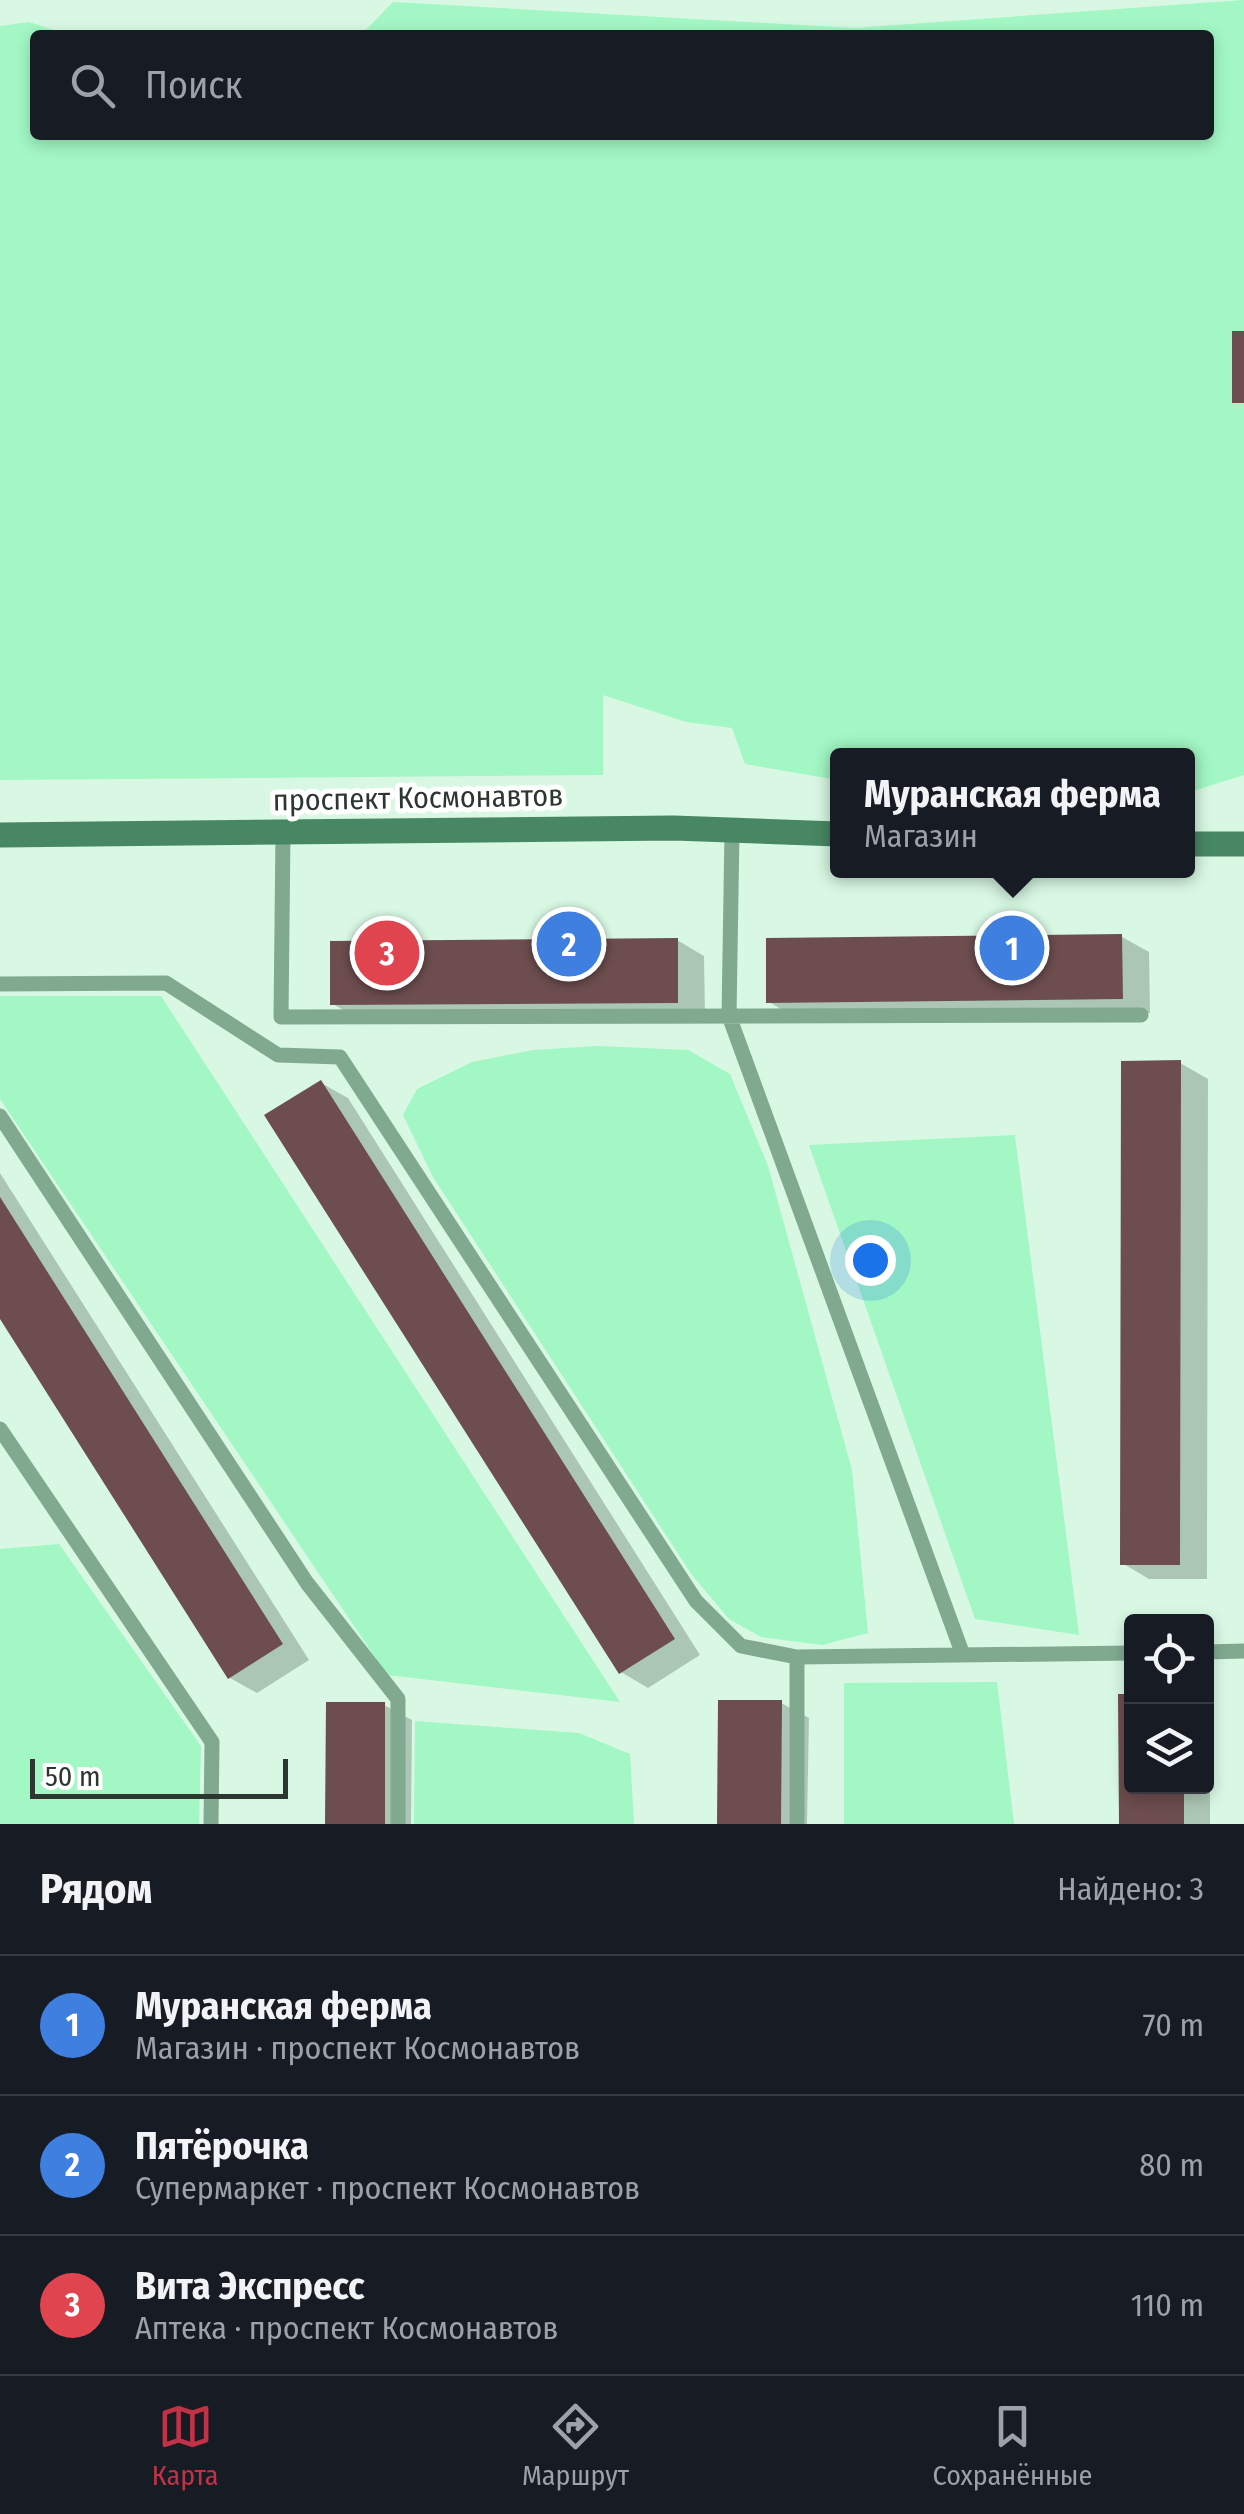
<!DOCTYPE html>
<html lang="ru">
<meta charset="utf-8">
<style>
:root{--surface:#171b24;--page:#242831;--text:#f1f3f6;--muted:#9ea1a6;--line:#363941;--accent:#c23247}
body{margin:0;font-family:"Fira Sans Condensed",sans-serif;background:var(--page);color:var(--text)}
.controls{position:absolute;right:30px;bottom:30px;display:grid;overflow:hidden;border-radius:10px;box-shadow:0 5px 15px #0003}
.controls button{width:90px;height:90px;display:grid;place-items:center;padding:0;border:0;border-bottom:2px solid var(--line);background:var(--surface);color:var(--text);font:50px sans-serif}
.scale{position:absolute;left:30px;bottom:25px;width:258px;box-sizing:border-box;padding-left:10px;border:5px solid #2b372f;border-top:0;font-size:28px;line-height:35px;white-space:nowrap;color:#2b372f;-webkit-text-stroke:8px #fff;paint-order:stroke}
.you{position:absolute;left:870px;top:1260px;width:35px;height:35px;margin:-25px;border:8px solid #fff;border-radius:50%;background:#1a73e8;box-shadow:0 0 0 15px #1a73e833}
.badge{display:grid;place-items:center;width:65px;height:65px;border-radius:50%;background:var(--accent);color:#fff;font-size:32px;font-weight:700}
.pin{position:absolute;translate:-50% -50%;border:5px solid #fff;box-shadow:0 2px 10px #0006}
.popup{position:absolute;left:830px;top:748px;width:365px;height:130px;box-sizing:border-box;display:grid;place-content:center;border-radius:10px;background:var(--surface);filter:drop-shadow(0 2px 8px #0005);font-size:32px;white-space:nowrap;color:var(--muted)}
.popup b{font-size:38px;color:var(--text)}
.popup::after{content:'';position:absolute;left:50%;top:100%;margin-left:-20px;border:20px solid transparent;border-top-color:var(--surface)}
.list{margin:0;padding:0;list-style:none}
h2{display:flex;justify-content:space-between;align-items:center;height:130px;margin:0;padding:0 40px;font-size:42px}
h2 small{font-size:32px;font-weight:400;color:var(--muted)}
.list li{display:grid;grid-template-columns:65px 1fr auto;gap:30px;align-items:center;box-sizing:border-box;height:140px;padding:0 40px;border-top:2px solid var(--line)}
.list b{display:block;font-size:38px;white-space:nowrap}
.list p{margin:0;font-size:32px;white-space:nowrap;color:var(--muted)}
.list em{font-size:32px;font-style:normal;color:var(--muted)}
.icon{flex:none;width:55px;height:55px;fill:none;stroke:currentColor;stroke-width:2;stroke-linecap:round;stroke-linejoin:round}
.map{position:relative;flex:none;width:1244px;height:1824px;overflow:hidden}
.search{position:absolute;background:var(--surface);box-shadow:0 5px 15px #0003;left:30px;right:30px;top:30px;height:110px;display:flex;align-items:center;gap:25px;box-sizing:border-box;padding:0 35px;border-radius:10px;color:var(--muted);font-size:38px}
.sheet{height:550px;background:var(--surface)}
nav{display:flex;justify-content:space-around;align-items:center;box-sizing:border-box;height:140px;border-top:2px solid var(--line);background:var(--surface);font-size:28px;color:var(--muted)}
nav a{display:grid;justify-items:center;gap:5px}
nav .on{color:var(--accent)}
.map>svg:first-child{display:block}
</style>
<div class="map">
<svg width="1244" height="1824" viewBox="0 0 1244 1824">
<rect width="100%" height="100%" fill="#d8f8e3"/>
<path fill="#a2f7c4" d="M 1244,0 L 1244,775 L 1187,793 L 1187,756 L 837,756 L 837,780 L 745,764 L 732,728 L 686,722 L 603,695 L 603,775 L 0,780 L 0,26 L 29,22 L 69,35 L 35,35 L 35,135 L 1209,135 L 1209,35 L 361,35 L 393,2 L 854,28 Z
M 0,996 L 161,996 L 620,1702 L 387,1675 L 0,1099 Z
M 598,1046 L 688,1050 L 730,1074 L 768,1166 L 852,1470 L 868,1633 L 822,1645 L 761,1637 L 729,1619 L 692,1575 L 433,1177 L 403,1115 L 417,1089 L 472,1062 L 533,1050 Z
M 1015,1135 L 1015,1136 L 1079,1635 L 975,1619 L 809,1145 Z
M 59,1544 L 201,1746 L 199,1824 L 0,1824 L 0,1549 Z
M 997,1682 L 1014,1824 L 844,1824 L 844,1683 Z
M 415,1721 L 579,1733 L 630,1754 L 634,1824 L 414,1824 Z"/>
<path fill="#0003" d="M 1122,937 L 1149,952 L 1150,1013 L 796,1018 L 769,1002 Z
M 677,940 L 704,956 L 705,1017 L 360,1020 L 333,1004 Z
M 1180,1063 L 1208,1079 L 1207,1579 L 1149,1579 L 1122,1563 Z
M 321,1083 L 348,1098 L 700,1655 L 648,1688 L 621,1672 Z
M 0,1173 L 309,1660 L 257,1693 L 230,1678 L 0,1314 Z
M 781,1703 L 809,1718 L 807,1824 L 719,1824 Z
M 384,1705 L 412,1720 L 411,1824 L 328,1824 Z
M 1206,1710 L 1210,1712 L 1210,1824 L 1121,1824 L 1132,1786 L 1206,1786 Z"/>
<path fill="#6d4d4e" d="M 1232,331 L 1244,331 L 1244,403 L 1232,403 Z
M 1122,934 L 1123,999 L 766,1003 L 766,938 Z
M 678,938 L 678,1003 L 330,1005 L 330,941 Z
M 1181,1060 L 1180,1565 L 1120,1565 L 1121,1061 Z
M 321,1080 L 675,1639 L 619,1674 L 264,1115 Z
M 0,1197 L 283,1644 L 228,1679 L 0,1319 Z
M 1118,1694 L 1132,1694 L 1132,1786 L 1184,1786 L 1184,1824 L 1119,1824 Z
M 718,1700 L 782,1700 L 781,1824 L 717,1824 Z
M 326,1702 L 385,1702 L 385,1824 L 325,1824 Z"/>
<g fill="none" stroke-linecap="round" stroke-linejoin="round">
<path stroke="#81a990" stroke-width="15" d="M 732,831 L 729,1016 L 963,1655
M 283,832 L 281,1017 L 1141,1015
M 0,984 L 166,983 L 278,1055 L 340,1057 L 696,1601 L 741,1646 L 797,1657 L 1132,1653
M 0,1116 L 307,1583 L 398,1699 L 398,1824
M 0,1429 L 212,1742 L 211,1824
M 1206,1652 L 1244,1651
M 797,1657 L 797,1824"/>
<path stroke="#488763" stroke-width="25" d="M 0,835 L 674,828 L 837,834
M 1187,844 L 1244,844"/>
</g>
<g text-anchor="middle" stroke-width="10" stroke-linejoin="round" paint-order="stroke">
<g font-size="30" fill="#2b372f" stroke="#fff">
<text transform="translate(418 798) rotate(-1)" y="10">проспект Космонавтов</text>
</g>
</g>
</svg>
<div class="controls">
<button><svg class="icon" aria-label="locate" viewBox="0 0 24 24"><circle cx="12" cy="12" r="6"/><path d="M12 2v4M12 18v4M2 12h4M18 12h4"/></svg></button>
<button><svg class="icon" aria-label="layers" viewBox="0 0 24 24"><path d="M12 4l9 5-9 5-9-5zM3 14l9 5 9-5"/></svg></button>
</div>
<div class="scale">50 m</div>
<div class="you"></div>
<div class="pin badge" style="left:1012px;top:948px;background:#3f7fe0">1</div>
<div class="popup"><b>Муранская ферма</b>Магазин</div>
<div class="pin badge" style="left:569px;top:944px;background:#3f7fe0">2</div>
<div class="pin badge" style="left:387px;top:953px;background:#e0444e">3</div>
<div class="search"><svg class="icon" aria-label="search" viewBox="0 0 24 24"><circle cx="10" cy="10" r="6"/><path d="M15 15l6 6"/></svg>Поиск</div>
</div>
<section class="sheet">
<h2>Рядом<small>Найдено: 3</small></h2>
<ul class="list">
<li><span class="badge" style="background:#3f7fe0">1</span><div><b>Муранская ферма</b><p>Магазин · проспект Космонавтов</p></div><em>70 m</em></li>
<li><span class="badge" style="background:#3f7fe0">2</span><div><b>Пятёрочка</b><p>Супермаркет · проспект Космонавтов</p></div><em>80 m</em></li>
<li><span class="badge" style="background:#e0444e">3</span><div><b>Вита Экспресс</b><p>Аптека · проспект Космонавтов</p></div><em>110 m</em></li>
</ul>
</section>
<nav>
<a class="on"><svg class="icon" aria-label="map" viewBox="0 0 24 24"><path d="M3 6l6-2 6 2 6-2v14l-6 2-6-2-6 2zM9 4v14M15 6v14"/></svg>Карта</a>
<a><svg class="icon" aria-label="directions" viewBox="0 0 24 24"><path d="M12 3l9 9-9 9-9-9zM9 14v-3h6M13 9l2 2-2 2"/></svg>Маршрут</a>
<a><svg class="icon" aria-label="saved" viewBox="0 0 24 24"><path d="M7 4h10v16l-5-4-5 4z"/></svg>Сохранённые</a>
</nav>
